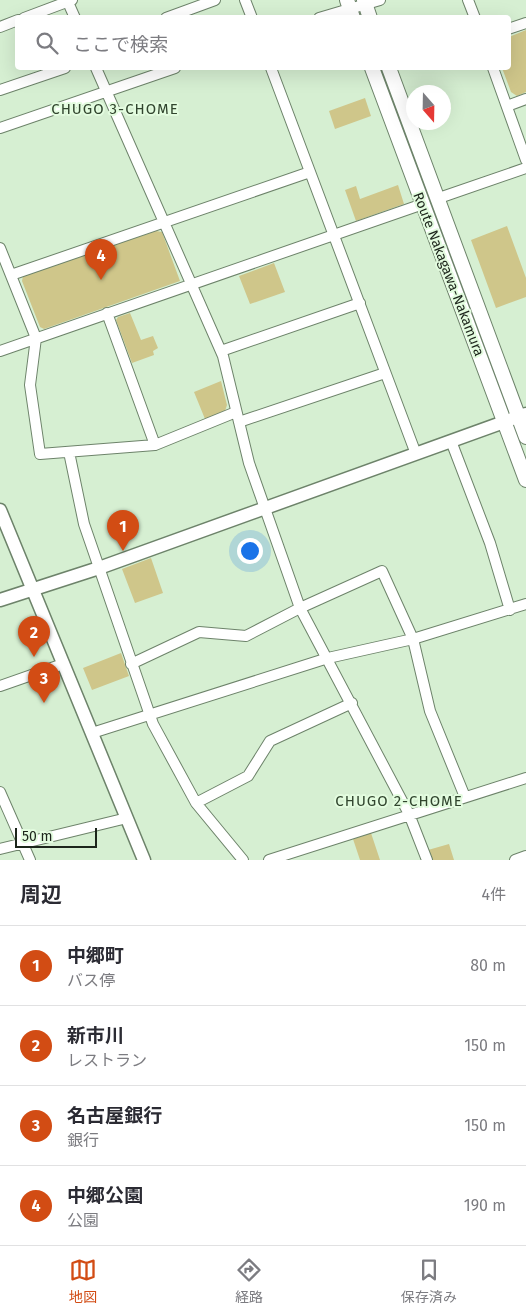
<!DOCTYPE html>
<html lang="ja">
<meta charset="utf-8">
<style>
:root{--surface:#fff;--page:#f7f7f7;--text:#2b2b33;--muted:#7c7c81;--line:#e1e1e2;--accent:#d24c14}
body{margin:0;font-family:"Fira Sans","Noto Sans JP",sans-serif;background:var(--page);color:var(--text)}
.compass{position:absolute;left:406px;top:85px;width:45px;height:45px;border-radius:50%;background:var(--surface);box-shadow:0 5px 20px #0002;rotate:160deg}
.scale{position:absolute;left:15px;bottom:12px;width:82px;box-sizing:border-box;padding-left:5px;border:2px solid #1c251b;border-top:0;font-size:14px;line-height:18px;white-space:nowrap;color:#1c251b;-webkit-text-stroke:4px #e3fcdf;paint-order:stroke}
.you{position:absolute;left:249px;top:550px;width:18px;height:18px;margin:-12px;border:4px solid #fff;border-radius:50%;background:#1a73e8;box-shadow:0 0 0 8px #1a73e833}
.badge{display:grid;place-items:center;width:32px;height:32px;border-radius:50%;background:var(--accent);color:#fff;font-size:16px;font-weight:700}
.pin{position:absolute;translate:-50% -41px;filter:drop-shadow(0 1px 2px #0008)}
.pin::after{content:'';position:absolute;top:26px;width:18px;height:15px;background:inherit;clip-path:polygon(0 0,100% 0,50% 100%)}
.list{margin:0;padding:0;list-style:none}
h2{display:flex;justify-content:space-between;align-items:center;height:65px;margin:0;padding:0 20px;font-size:21px}
h2 small{font-size:16px;font-weight:400;color:var(--muted)}
.list li{display:grid;grid-template-columns:32px 1fr auto;gap:15px;align-items:center;box-sizing:border-box;height:80px;padding:0 20px;border-top:1px solid var(--line)}
.list b{display:block;font-size:19px;white-space:nowrap}
.list p{margin:0;font-size:16px;white-space:nowrap;color:var(--muted)}
.list em{font-size:16px;font-style:normal;color:var(--muted)}
.icon{flex:none;width:28px;height:28px;fill:none;stroke:currentColor;stroke-width:2;stroke-linecap:round;stroke-linejoin:round}
.map{position:relative;flex:none;width:526px;height:860px;overflow:hidden}
.search{position:absolute;background:var(--surface);box-shadow:0 5px 20px #0002;left:15px;right:15px;top:15px;height:55px;display:flex;align-items:center;gap:12px;box-sizing:border-box;padding:0 18px;border-radius:5px;color:var(--muted);font-size:19px}
.sheet{height:385px;background:var(--surface)}
nav{display:flex;justify-content:space-around;align-items:center;box-sizing:border-box;height:70px;border-top:1px solid var(--line);background:var(--surface);font-size:14px;color:var(--muted)}
nav a{display:grid;justify-items:center;gap:2px}
nav .on{color:var(--accent)}
.map>svg:first-child{display:block}
</style>
<div class="map">
<svg width="526" height="860" viewBox="0 0 526 860">
<rect width="100%" height="100%" fill="#d6efd2"/>
<path fill="#cfc68a" d="M 526,30 L 526,92 L 517,96 L 511,92 L 502,68 L 508,68 L 509,37 Z
M 365,98 L 371,116 L 335,129 L 329,111 Z
M 398,185 L 404,204 L 356,221 L 345,190 L 356,186 L 360,199 Z
M 507,226 L 526,278 L 526,297 L 496,308 L 471,240 Z
M 156,231 L 162,232 L 180,281 L 44,329 L 40,327 L 22,281 L 23,276 Z
M 274,263 L 285,292 L 250,304 L 239,276 Z
M 130,313 L 141,340 L 153,336 L 158,348 L 153,351 L 154,355 L 132,363 L 116,320 L 118,317 Z
M 221,381 L 227,405 L 225,411 L 205,419 L 194,392 Z
M 151,558 L 163,593 L 135,603 L 122,569 Z
M 121,653 L 129,676 L 92,690 L 83,668 Z
M 371,833 L 380,860 L 360,860 L 353,839 Z
M 449,844 L 454,860 L 431,860 L 428,850 Z"/>
<g fill="none" stroke-linecap="round" stroke-linejoin="round">
<g stroke="#6d836a" stroke-width="12">
<path id="minor" d="M 67,0 L 75,18
M 245,0 L 252,18
M 468,0 L 475,18
M 24,18 L 72,0
M 166,18 L 215,0
M 319,18 L 380,0
M 0,27 L 18,20
M 508,29 L 526,23
M 96,68 L 223,356 L 249,463 L 300,608 L 409,814 L 427,860
M 271,68 L 416,454
M 493,68 L 526,160
M 0,90 L 65,68
M 507,106 L 526,99
M 0,128 L 175,68
M 439,198 L 526,168
M 0,248 L 36,338 L 30,385 L 40,454 L 155,445 L 236,412
M 11,275 L 310,172
M 107,313 L 155,445
M 0,351 L 423,204
M 221,351 L 360,303
M 239,422 L 385,373
M 451,441 L 490,543 L 510,610
M 69,452 L 84,524 L 153,724 L 196,803 L 243,860
M 131,664 L 199,632 L 246,636 L 300,608 L 382,571 L 413,639 L 430,711 L 465,797
M 0,686 L 63,664
M 92,733 L 328,658 L 413,639 L 526,604
M 0,792 L 30,860
M 196,803 L 248,776 L 270,741 L 352,703
M 0,849 L 127,818
M 269,860 L 526,778
M 515,860 L 526,856"/>
</g>
<g stroke="#6d836a" stroke-width="15">
<path id="tertiary" d="M 0,510 L 144,860
M 0,600 L 99,568 L 526,414"/>
</g>
<g stroke="#6d836a" stroke-width="16">
<path id="secondary" d="M 347,0 L 353,18
M 364,0 L 370,18
M 372,68 L 526,480
M 389,68 L 526,437"/>
</g>
<use href="#minor" stroke="#fff" stroke-width="10"/>
<use href="#tertiary" stroke="#fff" stroke-width="12"/>
<use href="#secondary" stroke="#fff" stroke-width="14"/>
</g>
<g text-anchor="middle" stroke-width="4" stroke-linejoin="round" paint-order="stroke">
<g font-size="14" fill="#1c251b" stroke="#e3fcdf">
<text transform="translate(449 274) rotate(69)" y="5">Route Nakagawa-Nakamura</text>
</g>
<g font-size="15" letter-spacing="1" fill="#31452e" stroke="#e3fcdf">
<text x="115" y="114">CHUGO 3-CHOME</text>
<text x="399" y="806">CHUGO 2-CHOME</text>
</g>
</g>
</svg>
<svg class="compass" viewBox="-18 -18 36 36"><path d="M0-13l5 13h-10z" fill="#e53935"/><path d="M0 13l5-13h-10z" fill="#7c7c81"/></svg>
<div class="scale">50 m</div>
<div class="you"></div>
<div class="pin badge" style="left:123px;top:551px">1</div>
<div class="pin badge" style="left:34px;top:657px">2</div>
<div class="pin badge" style="left:44px;top:703px">3</div>
<div class="pin badge" style="left:101px;top:280px">4</div>
<div class="search"><svg class="icon" aria-label="search" viewBox="0 0 24 24"><circle cx="10" cy="10" r="6"/><path d="M15 15l6 6"/></svg>ここで検索</div>
</div>
<section class="sheet">
<h2>周辺<small>4件</small></h2>
<ul class="list">
<li><span class="badge">1</span><div><b>中郷町</b><p>バス停</p></div><em>80 m</em></li>
<li><span class="badge">2</span><div><b>新市川</b><p>レストラン</p></div><em>150 m</em></li>
<li><span class="badge">3</span><div><b>名古屋銀行</b><p>銀行</p></div><em>150 m</em></li>
<li><span class="badge">4</span><div><b>中郷公園</b><p>公園</p></div><em>190 m</em></li>
</ul>
</section>
<nav>
<a class="on"><svg class="icon" aria-label="map" viewBox="0 0 24 24"><path d="M3 6l6-2 6 2 6-2v14l-6 2-6-2-6 2zM9 4v14M15 6v14"/></svg>地図</a>
<a><svg class="icon" aria-label="directions" viewBox="0 0 24 24"><path d="M12 3l9 9-9 9-9-9zM9 14v-3h6M13 9l2 2-2 2"/></svg>経路</a>
<a><svg class="icon" aria-label="saved" viewBox="0 0 24 24"><path d="M7 4h10v16l-5-4-5 4z"/></svg>保存済み</a>
</nav>
